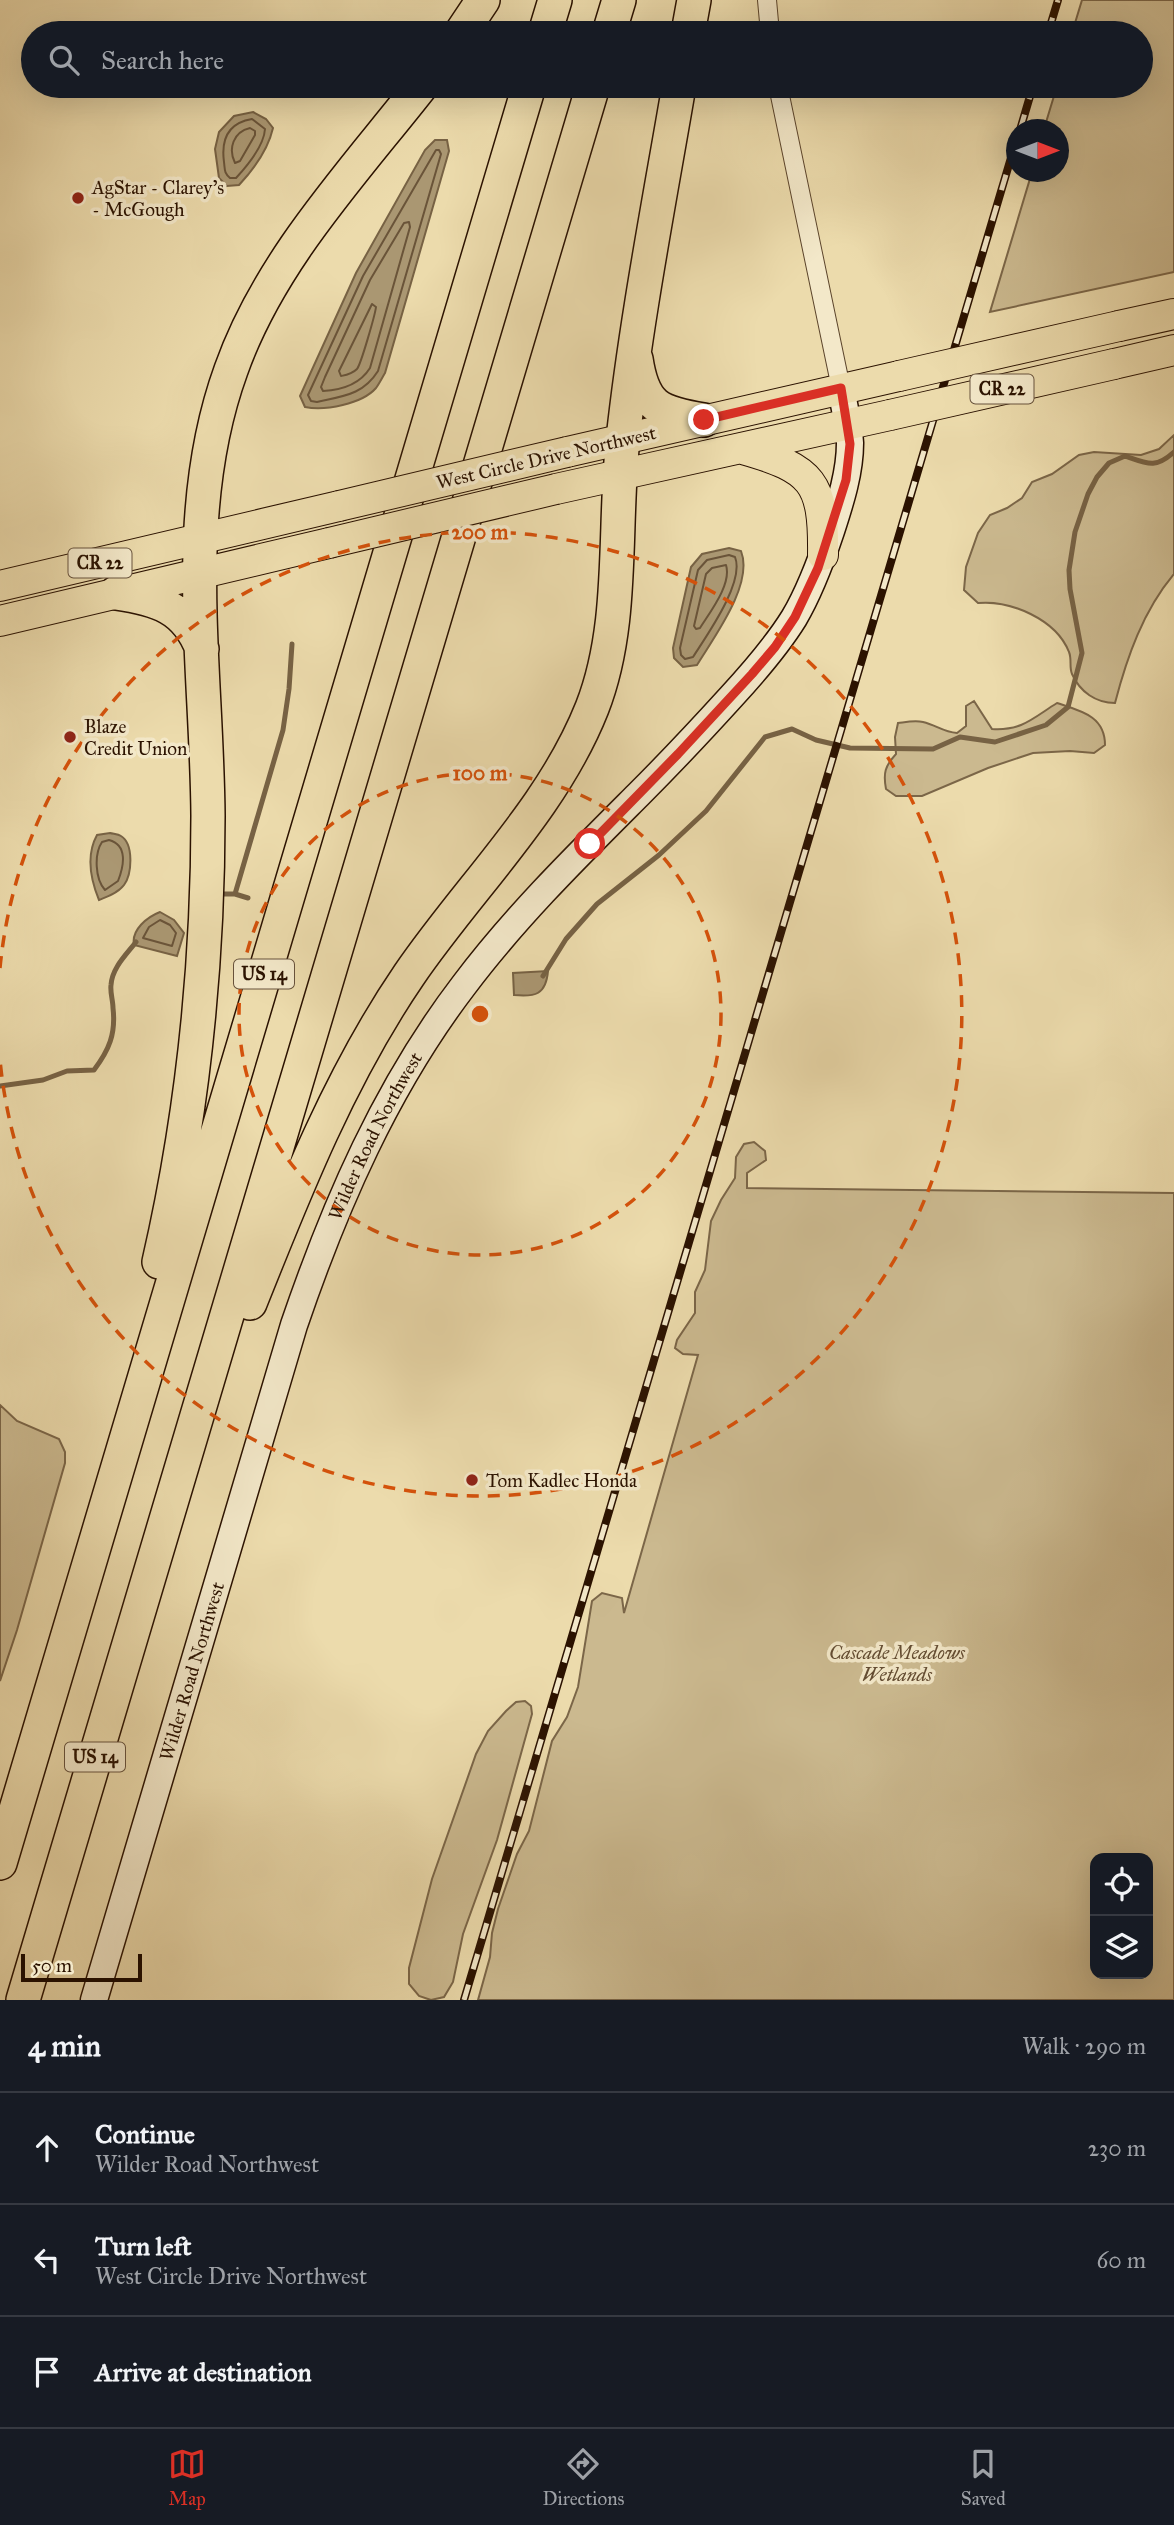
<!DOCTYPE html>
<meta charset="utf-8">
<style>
:root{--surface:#171b24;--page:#242831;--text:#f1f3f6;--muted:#9ea1a6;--line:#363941;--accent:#d93025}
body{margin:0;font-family:"IM FELL Great Primer",serif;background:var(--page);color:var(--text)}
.controls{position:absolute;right:21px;bottom:21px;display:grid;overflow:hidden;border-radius:14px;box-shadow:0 7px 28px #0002}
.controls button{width:63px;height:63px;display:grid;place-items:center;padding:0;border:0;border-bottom:2px solid var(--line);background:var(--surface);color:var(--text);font:35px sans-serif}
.compass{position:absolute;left:1006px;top:119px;width:63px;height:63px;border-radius:50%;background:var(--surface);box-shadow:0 7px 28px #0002;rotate:90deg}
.scale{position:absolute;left:21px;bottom:18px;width:121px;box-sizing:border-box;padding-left:7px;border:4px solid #2b1200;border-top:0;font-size:19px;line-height:24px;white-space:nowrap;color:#2b1200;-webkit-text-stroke:5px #f3e8c9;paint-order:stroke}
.stop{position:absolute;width:21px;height:21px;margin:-16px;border:5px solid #d93025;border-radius:50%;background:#fff}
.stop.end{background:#d93025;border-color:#fff;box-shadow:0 2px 7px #0008}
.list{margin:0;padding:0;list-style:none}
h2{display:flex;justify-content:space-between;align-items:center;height:91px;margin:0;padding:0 28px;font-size:30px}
h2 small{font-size:23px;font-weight:400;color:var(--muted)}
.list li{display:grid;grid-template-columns:46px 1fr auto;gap:21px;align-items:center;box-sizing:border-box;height:112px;padding:0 28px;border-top:2px solid var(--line)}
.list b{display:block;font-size:26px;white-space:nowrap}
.list p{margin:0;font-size:23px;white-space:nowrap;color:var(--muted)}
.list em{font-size:23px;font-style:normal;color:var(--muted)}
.icon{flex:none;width:38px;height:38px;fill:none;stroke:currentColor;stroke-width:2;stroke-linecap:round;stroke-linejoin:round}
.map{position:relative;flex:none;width:1174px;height:2000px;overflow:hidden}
.search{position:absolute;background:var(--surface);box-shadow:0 7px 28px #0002;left:21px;right:21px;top:21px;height:77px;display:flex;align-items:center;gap:18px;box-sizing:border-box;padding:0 24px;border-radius:38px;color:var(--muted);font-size:26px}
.sheet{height:427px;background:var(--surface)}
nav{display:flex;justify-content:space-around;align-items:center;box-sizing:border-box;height:98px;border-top:2px solid var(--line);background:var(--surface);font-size:19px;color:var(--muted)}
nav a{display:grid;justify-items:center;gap:4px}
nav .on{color:var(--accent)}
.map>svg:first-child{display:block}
</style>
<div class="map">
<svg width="1174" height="2000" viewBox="0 0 1174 2000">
<rect width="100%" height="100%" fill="#ecdbac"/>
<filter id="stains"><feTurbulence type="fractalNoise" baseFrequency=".00286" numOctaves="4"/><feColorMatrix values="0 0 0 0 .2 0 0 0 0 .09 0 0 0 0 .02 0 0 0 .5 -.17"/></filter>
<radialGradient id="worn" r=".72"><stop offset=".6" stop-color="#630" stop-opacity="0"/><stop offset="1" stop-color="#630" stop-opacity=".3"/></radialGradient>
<path fill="#cbb98f" stroke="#7b6648" stroke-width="2" fill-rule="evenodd" d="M 1082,0 L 1174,0 L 1174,272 L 990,312 L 1032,172 L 1058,172 L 1058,130 L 1044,129 L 1057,86 L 1141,86 L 1141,33 L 1072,33 Z
M 1174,435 L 1174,574 C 1143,611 1127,657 1115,703 C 1096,703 1080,692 1072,674 C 1069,667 1072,659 1069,652 C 1056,619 1010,600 978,603 L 964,590 L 966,567 L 978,533 L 990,515 L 1007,508 L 1022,498 L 1032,482 L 1052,474 L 1079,455 L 1094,452 L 1141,455 L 1159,449 Z
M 974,701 L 992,729 C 1022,731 1033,718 1057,703 C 1081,711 1105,716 1105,745 L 1094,753 L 1070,751 L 1033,753 L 988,768 L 922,796 L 896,796 L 886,789 C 883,773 885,766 896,754 L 895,737 L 898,723 C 906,722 915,720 923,722 C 936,725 943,732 957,733 L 966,726 L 966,706 Z
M 754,1142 L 765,1151 L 766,1160 L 747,1173 L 747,1188 L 1174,1193 L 1174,2000 L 478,2000 L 490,1957 L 492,1933 L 498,1909 L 517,1854 L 529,1831 L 552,1741 L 567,1717 L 578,1687 L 592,1601 L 602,1593 L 622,1598 L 624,1613 L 698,1355 L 683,1354 L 675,1348 L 677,1340 L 695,1313 L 695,1292 L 705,1270 L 711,1221 L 721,1200 L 735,1178 L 736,1157 L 744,1144 ZM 1095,1858 L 1148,1858 L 1148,1974 L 1095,1974 Z
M 0,1405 L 17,1421 L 59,1439 L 65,1452 L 65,1463 L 17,1630 L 0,1681 Z
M 525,1701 L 531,1706 L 532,1714 L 497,1840 L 463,1934 L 453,1982 L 444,1997 L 431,2000 L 419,1996 L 409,1984 L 409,1968 L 432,1879 L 476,1754 L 488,1731 L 506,1711 L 516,1702 Z"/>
<path fill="#aa9772" stroke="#776244" stroke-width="2" d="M 253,112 L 266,119 L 273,128 C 268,150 254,169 239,185 L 227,186 L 219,178 L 215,149 L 219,132 L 234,116 Z
M 435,140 L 447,140 L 449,151 L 385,373 C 382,378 379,384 376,388 C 362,404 325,411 305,407 L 300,396 L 356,273 L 425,150 Z
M 729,548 L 741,551 C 754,584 714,637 697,665 L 683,667 L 674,658 L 673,648 L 691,567 L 702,554 Z
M 110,833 C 113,834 118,834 121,836 C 134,844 132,874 124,885 C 118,893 107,897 99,900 C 90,878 86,855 97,835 Z
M 160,912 L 174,920 L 184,933 L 177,956 L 134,945 C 131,930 147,917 160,912 Z
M 548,971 C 546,995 535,997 514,995 L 513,973 Z"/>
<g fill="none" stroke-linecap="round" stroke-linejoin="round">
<path stroke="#6a5439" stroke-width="2" d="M 252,119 L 265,129 C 264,146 248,165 236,178 L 230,178 C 224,173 225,170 224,162 C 221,140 228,123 252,119 Z
M 250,128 L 255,131 L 255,135 L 240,161 L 235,163 C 228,149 233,132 250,128 Z
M 436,150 L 439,150 L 441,154 L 378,371 C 363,395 343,396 317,402 L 311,401 L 308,395 L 363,276 Z
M 409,222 L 410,227 L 370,368 C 360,384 342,390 323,391 L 321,387 L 325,377 L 370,280 L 404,223 Z
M 372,304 L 376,307 C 375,315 361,364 357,369 C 352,374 346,375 341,376 L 339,371 Z
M 729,555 L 735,557 C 745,582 707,635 693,657 L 685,659 L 681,655 L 680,648 L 698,570 L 707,560 Z
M 726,565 C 732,584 710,612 700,628 L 696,629 L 694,626 L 706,574 L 712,568 Z
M 109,840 C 128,845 124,866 118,881 L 105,890 C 95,879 94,854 102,842 Z
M 160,920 L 170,925 L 176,933 L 172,946 L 143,938 L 149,927 Z"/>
<path stroke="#776244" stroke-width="5" d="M 223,894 L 235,894 L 248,898
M 235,894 L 283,730 L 289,689 L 292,644
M 543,976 L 566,939 L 597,904 L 659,855 L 706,811 L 765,737 L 792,729 L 816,740 L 850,748 L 933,749 L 960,737 L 995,742 L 1046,725 L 1068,707 L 1082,653 L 1070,589 L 1069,570 L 1075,532 L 1088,494 L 1097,477 L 1109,463 L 1125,456 C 1148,464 1155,469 1174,452
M 0,1086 L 43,1080 L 67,1071 L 94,1070 C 109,1050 116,1034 113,1008 C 113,1001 110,992 111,985 C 112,968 126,955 136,942"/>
<g stroke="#5b442b" stroke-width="20">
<path id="street" d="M 767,0 L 770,33
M 778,86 L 841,388"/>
</g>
<g stroke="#2b1200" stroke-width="29">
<g id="secondary">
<path id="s1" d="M 94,2000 L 294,1325 C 335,1205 386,1087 464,985 C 516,916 577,856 638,795 C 670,763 701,730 731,697 C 754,672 776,647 794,618 C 810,591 821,561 831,531 C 840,503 850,473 850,443 C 849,425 844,406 841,388"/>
</g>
</g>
<g stroke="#2b1200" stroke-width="32">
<path id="primary" d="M 1119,326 L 1174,314
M 1114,364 L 1174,350
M 743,449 C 813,469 824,482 823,555
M 567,452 L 899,376
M 556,489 L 890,415
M 0,586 L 339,506
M 0,621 L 329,543"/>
</g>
<g stroke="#2b1200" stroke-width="36">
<path id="highway" d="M 461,33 L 483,0
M 545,33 L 555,0
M 609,33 L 619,0
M 688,33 L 694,0
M 636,359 C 643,406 658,413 704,420
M 116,593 C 157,599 186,607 202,649
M 159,1262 C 192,1118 208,964 208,816 C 207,667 179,513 231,370 C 269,262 351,175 421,86
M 250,1303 C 295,1190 340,1076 409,975 C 469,887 552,809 592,708 C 625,624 613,528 623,439 C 636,321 659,203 679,86
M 0,1863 L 529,86
M 23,2000 L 593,86"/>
</g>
<use href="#street" stroke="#f3e8c9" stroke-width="18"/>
<use href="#secondary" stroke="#f3e8c9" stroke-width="26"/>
<use href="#primary" stroke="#ecdbac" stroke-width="30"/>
<use href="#highway" stroke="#ecdbac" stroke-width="33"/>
<g stroke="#2b1200" stroke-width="8">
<path id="rail" d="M 1048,33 L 1058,0
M 1020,130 L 1033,86
M 464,2000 L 1016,141"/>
</g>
<use href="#rail" stroke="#f3e8c9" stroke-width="5" stroke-dasharray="16" stroke-linecap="butt"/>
<g stroke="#2b1200" stroke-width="32" stroke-linecap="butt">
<path id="primary-bridge" d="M 899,376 L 1119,326
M 890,415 L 1114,364
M 339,506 L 567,452
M 329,543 L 556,489"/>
</g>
<use href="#primary-bridge" stroke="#ecdbac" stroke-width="30"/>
</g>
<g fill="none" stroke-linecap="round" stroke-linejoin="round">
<path stroke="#d93025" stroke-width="9" d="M 590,844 L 678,754 L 752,674 L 775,647 L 795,617 L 818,568 L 846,480 L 850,444 L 841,388 L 704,420"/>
</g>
<g fill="none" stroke="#d5520b" stroke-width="3.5" stroke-dasharray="12 9">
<circle cx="480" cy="1014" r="241"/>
<path d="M0 968A482 482 0 1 1 0 1060"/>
</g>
<g fill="#8f2418" stroke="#f3e8c9" stroke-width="2.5">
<circle cx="78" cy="198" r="7"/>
<circle cx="70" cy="737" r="7"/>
<circle cx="472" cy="1480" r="7"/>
</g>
<g text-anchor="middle" stroke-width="7" stroke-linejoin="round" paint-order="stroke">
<g fill="#f3e8c9" stroke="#67523c" stroke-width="2">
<rect x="970.5" y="374.5" width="63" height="29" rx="5"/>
<rect x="68.5" y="548.5" width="63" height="29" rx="5"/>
<rect x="234" y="959.5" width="60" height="29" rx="5"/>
<rect x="65" y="1742.5" width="60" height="29" rx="5"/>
</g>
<g font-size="18" font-weight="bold" fill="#2b1200">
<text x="1002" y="395">CR 22</text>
<text x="100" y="569">CR 22</text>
<text x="264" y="980">US 14</text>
<text x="95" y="1763">US 14</text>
</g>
<g font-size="19" fill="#2b1200" stroke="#f3e8c9" text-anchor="start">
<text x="92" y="194">AgStar - Clarey's<tspan x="92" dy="22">- McGough</tspan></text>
<text x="84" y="733">Blaze<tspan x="84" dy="22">Credit Union</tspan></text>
<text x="486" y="1487">Tom Kadlec Honda</text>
</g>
<g font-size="19" fill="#2b1200" stroke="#f3e8c9">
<text transform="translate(546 457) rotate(-13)" y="7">West Circle Drive Northwest</text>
<text dy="7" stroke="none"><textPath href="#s1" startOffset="910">Wilder Road Northwest</textPath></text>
<text dy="7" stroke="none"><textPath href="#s1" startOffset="343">Wilder Road Northwest</textPath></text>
</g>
<g font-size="19" font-style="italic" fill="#634c32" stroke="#f3e8c9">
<text x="897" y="1659">Cascade Meadows<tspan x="897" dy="22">Wetlands</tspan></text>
</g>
</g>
<circle cx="480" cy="1014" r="10" fill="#d5520b" stroke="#f3e8c9" stroke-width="3.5"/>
<g font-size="21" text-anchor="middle" font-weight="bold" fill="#d5520b" stroke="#f3e8c9" stroke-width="7" stroke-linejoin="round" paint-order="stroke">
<text x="480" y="539">200 m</text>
<text x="480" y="780">100 m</text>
</g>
<rect width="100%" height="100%" filter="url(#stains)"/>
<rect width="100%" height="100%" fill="url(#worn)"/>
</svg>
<div class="controls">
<button><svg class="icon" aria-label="locate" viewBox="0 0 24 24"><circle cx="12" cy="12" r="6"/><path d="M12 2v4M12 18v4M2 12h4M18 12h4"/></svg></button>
<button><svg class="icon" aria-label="layers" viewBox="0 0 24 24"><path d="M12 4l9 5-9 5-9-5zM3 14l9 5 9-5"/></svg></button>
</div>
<svg class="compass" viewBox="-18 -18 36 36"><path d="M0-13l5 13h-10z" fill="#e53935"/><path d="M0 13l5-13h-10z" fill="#9ea1a6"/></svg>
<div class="scale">50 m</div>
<div class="stop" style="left:590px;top:844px"></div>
<div class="stop end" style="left:704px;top:420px"></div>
<div class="search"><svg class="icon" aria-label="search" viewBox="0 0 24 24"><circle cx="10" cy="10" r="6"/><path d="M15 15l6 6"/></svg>Search here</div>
</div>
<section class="sheet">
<h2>4 min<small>Walk · 290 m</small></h2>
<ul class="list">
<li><svg class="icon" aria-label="ahead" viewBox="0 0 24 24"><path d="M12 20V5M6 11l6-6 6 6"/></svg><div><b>Continue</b><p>Wilder Road Northwest</p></div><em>230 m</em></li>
<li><svg class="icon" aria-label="left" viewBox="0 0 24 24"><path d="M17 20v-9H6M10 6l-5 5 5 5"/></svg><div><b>Turn left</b><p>West Circle Drive Northwest</p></div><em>60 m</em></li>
<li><svg class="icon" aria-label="arrive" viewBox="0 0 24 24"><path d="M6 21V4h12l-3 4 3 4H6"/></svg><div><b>Arrive at destination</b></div></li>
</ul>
</section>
<nav>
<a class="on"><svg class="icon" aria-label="map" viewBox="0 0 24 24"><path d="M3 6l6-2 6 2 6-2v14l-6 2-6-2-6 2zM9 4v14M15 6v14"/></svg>Map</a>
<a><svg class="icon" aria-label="directions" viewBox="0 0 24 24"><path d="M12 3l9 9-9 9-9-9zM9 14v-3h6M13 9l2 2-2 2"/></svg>Directions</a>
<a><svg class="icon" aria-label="saved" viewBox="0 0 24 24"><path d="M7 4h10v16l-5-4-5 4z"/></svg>Saved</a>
</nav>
